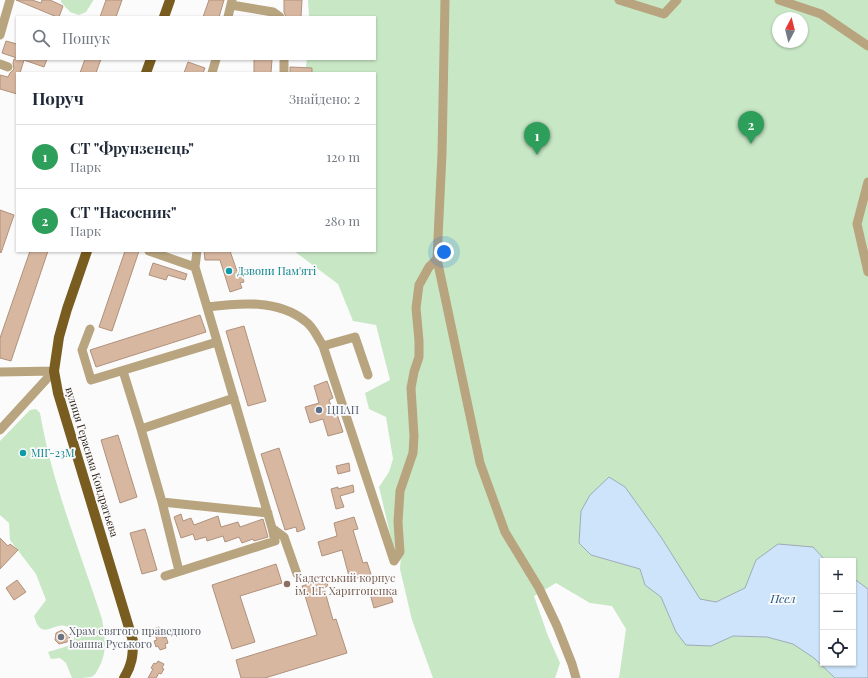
<!DOCTYPE html>
<html lang="uk">
<meta charset="utf-8">
<style>
:root{--surface:#fff;--page:#f2f2f3;--text:#1f2937;--muted:#747a83;--line:#e0e1e3;--accent:#444bc0}
body{margin:0;font-family:"Playfair Display",serif;background:var(--page);color:var(--text)}
.controls{position:absolute;right:12px;bottom:12px;display:grid;overflow:hidden;border-radius:0px;box-shadow:0 1px 3px #0004}
.controls button{width:36px;height:36px;display:grid;place-items:center;padding:0;border:0;border-bottom:1px solid var(--line);background:var(--surface);color:var(--text);font:20px sans-serif}
.compass{position:absolute;left:772px;top:12px;width:36px;height:36px;border-radius:50%;background:var(--surface);box-shadow:0 1px 3px #0004;rotate:7deg}
.you{position:absolute;left:444px;top:252px;width:14px;height:14px;margin:-10px;border:3px solid #fff;border-radius:50%;background:#1a73e8;box-shadow:0 0 0 6px #1a73e833}
.badge{display:grid;place-items:center;width:26px;height:26px;border-radius:50%;background:var(--accent);color:#fff;font-size:13px;font-weight:700}
.pin{position:absolute;translate:-50% -33px;filter:drop-shadow(0 1px 2px #0008)}
.pin::after{content:'';position:absolute;top:21px;width:14px;height:12px;background:inherit;clip-path:polygon(0 0,100% 0,50% 100%)}
.list{margin:0;padding:0;list-style:none}
h2{display:flex;justify-content:space-between;align-items:center;height:52px;margin:0;padding:0 16px;font-size:17px}
h2 small{font-size:13px;font-weight:400;color:var(--muted)}
.list li{display:grid;grid-template-columns:26px 1fr auto;gap:12px;align-items:center;box-sizing:border-box;height:64px;padding:0 16px;border-top:1px solid var(--line)}
.list b{display:block;font-size:15px;white-space:nowrap}
.list p{margin:0;font-size:13px;white-space:nowrap;color:var(--muted)}
.list em{font-size:13px;font-style:normal;color:var(--muted)}
.icon{flex:none;width:22px;height:22px;fill:none;stroke:currentColor;stroke-width:2;stroke-linecap:round;stroke-linejoin:round}
.map{position:relative;flex:none;width:868px;height:678px;overflow:hidden}
.search{position:absolute;background:var(--surface);box-shadow:0 1px 3px #0004;left:16px;top:16px;width:360px;height:44px;display:flex;align-items:center;gap:10px;box-sizing:border-box;padding:0 14px;border-radius:0px;color:var(--muted);font-size:15px}
.panel{position:absolute;background:var(--surface);box-shadow:0 1px 3px #0004;left:16px;top:72px;width:360px;height:180px;border-radius:0px}
.map>svg:first-child{display:block}
</style>
<div class="map">
<svg width="868" height="678" viewBox="0 0 868 678">
<rect width="100%" height="100%" fill="#fbfbfb"/>
<path fill="#c8e7c5" fill-rule="evenodd" d="M 61,0 L 93,0 L 93,1 L 86,12 L 79,15 L 70,12 L 61,2 Z
M 308,0 L 868,0 L 868,589 L 853,578 L 853,561 L 826,561 L 813,547 L 756,560 L 745,588 L 716,602 L 700,599 L 661,537 L 625,487 L 609,477 L 581,511 L 579,543 L 591,555 L 640,569 L 645,585 L 661,597 L 676,632 L 711,646 L 733,636 L 767,637 L 793,644 L 814,658 L 835,678 L 619,678 L 626,629 L 612,606 L 590,603 L 556,583 L 534,596 L 548,636 L 560,663 L 555,678 L 433,678 L 412,620 L 400,569 L 401,556 L 395,555 L 379,487 L 389,472 L 393,459 L 386,417 L 369,409 L 365,393 L 390,380 L 376,325 L 353,321 L 338,284 L 294,251 L 375,251 L 375,73 L 305,73 L 307,59 L 375,59 L 375,17 L 309,17 ZM 778,18 L 802,18 L 802,42 L 778,42 Z
M 36,409 L 40,413 C 52,484 80,551 102,619 C 105,638 108,654 97,671 C 96,673 94,676 91,677 C 86,678 77,678 72,678 L 66,663 L 60,658 L 51,659 L 48,652 L 71,645 C 74,640 76,636 72,631 C 62,618 50,633 42,629 C 37,627 36,621 34,616 L 46,600 L 36,574 L 10,540 L 9,523 L 0,515 L 0,441 L 30,410 Z"/>
<path fill="#cde4fa" stroke="#9eaab7" d="M 609,477 L 625,487 L 661,537 L 700,599 L 716,602 L 745,588 L 756,560 L 778,544 L 813,547 L 826,561 L 823,561 L 823,663 L 853,663 L 853,578 L 868,589 L 868,678 L 835,678 L 814,658 L 793,644 L 767,637 L 733,636 L 711,646 L 686,645 L 676,632 L 661,597 L 645,585 L 640,569 L 591,555 L 579,543 L 581,511 L 590,495 Z"/>
<path fill="#d8b7a1" stroke="#b0917b" d="M 16,0 L 32,0 L 41,3 L 42,0 L 50,0 L 63,6 L 59,17 L 57,17 Z
M 106,0 L 122,0 L 116,17 L 100,17 Z
M 209,0 L 224,0 L 219,17 L 203,17 Z
M 284,0 L 302,0 L 301,17 L 286,17 L 284,12 Z
M 6,41 L 17,44 L 17,58 L 2,53 Z
M 14,59 L 47,59 L 44,67 L 24,60 L 20,73 L 17,73 L 17,94 L 0,89 L 0,75 L 8,77 L 10,73 L 14,69 L 13,63 Z
M 85,59 L 101,59 L 96,73 L 80,73 Z
M 254,59 L 272,59 L 271,73 L 254,73 Z
M 188,62 L 205,68 L 203,73 L 184,73 Z
M 290,67 L 312,68 L 312,73 L 290,73 Z
M 0,210 L 14,215 L 1,253 L 0,252 Z
M 30,251 L 48,251 L 11,361 L 0,358 L 0,338 Z
M 125,251 L 139,251 L 112,331 L 99,327 Z
M 204,251 L 230,251 L 237,271 L 240,269 L 244,282 L 240,283 L 242,288 L 230,292 L 220,260 L 205,260 Z
M 153,263 L 187,274 L 185,280 L 168,275 L 166,280 L 149,275 Z
M 200,315 L 206,332 L 96,367 L 90,350 Z
M 244,326 L 266,401 L 248,406 L 226,331 Z
M 327,381 L 333,398 L 329,400 L 334,415 L 337,414 L 343,432 L 328,436 L 323,419 L 310,423 L 305,407 L 319,403 L 314,386 Z
M 118,435 L 137,497 L 120,503 L 101,440 Z
M 279,448 L 305,529 L 297,532 L 296,527 L 285,530 L 261,454 Z
M 349,463 L 350,471 L 338,474 L 336,466 Z
M 353,485 L 354,492 L 340,496 L 344,507 L 336,509 L 331,489 L 338,487 L 338,489 Z
M 181,514 L 183,521 L 191,518 L 194,525 L 218,516 L 221,527 L 238,522 L 240,527 L 263,519 L 268,537 L 254,541 L 253,539 L 242,543 L 239,537 L 225,542 L 223,536 L 207,541 L 206,537 L 195,540 L 193,534 L 181,538 L 174,517 Z
M 354,517 L 358,529 L 353,530 L 363,563 L 367,562 L 371,574 L 350,580 L 342,550 L 322,556 L 318,542 L 337,536 L 334,523 Z
M 145,529 L 157,570 L 142,574 L 130,533 Z
M 0,538 L 8,546 L 10,544 L 18,550 L 0,569 Z
M 276,564 L 282,583 L 240,596 L 255,642 L 232,649 L 212,585 Z
M 326,579 L 328,586 L 324,588 L 333,620 L 336,619 L 347,653 L 265,678 L 241,678 L 236,660 L 317,635 L 302,586 Z
M 17,580 L 26,592 L 14,600 L 6,588 Z
M 389,589 L 393,602 L 374,608 L 370,594 Z
M 159,627 L 163,638 L 166,637 L 168,643 L 165,644 L 166,648 L 160,650 L 158,646 L 156,647 L 154,641 L 157,640 L 153,629 Z
M 62,630 L 70,638 L 67,642 L 59,644 L 55,640 L 56,633 Z
M 158,661 L 164,664 L 162,668 L 164,669 L 161,674 L 159,673 L 156,678 L 148,678 L 153,669 L 151,668 L 154,663 L 156,664 Z"/>
<g fill="none" stroke-linecap="round" stroke-linejoin="round">
<path stroke="#b8a47e" stroke-width="9" d="M 445,0 L 442,154 L 437,259 L 480,463 L 505,532 L 539,588 L 557,626 L 572,664 L 576,678
M 619,0 L 664,14 L 677,0
M 779,0 L 821,14 L 868,46
M 231,5 L 273,12 L 280,17
M 228,17 L 232,0
M 0,35 L 10,0
M 0,64 L 8,67
M 212,73 L 216,59
M 284,73 L 284,59
M 868,182 L 857,224 L 868,272
M 149,251 L 195,267 L 207,307 C 239,303 278,299 305,321 C 313,326 318,338 323,346 L 394,561
M 195,267 L 197,251
M 207,307 L 272,528 L 284,537 L 297,574
M 90,329 L 82,350 L 91,380 L 217,342
M 323,346 L 355,337 L 368,375
M 123,371 L 141,429
M 0,372 L 54,371
M 234,398 L 141,429 L 162,502 L 268,513
M 0,430 L 54,371
M 162,502 L 179,571
M 394,561 L 400,552 L 398,522 L 400,491 L 413,453 L 414,436 L 411,388 L 414,372 L 419,357 L 419,341 L 416,308 L 419,285 L 429,267 L 437,259
M 165,576 L 275,541 L 272,528"/>
<path stroke="#795c1f" stroke-width="10" d="M 164,17 L 170,0
M 146,73 L 151,59
M 87,251 L 67,309 L 59,337 L 54,371 L 58,393 L 133,641 C 133,656 132,665 124,678"/>
</g>
<g fill="#0f9aa8" stroke="#fbfbfb" stroke-width="1.5">
<circle cx="229" cy="271" r="4"/>
<circle cx="23" cy="453" r="4"/>
</g>
<circle fill="#5c6f8a" stroke="#fbfbfb" stroke-width="1.5" cx="319" cy="410" r="4"/>
<circle fill="#8d6e63" stroke="#fbfbfb" stroke-width="1.5" cx="287" cy="584" r="4"/>
<circle fill="#6b7280" stroke="#fbfbfb" stroke-width="1.5" cx="61" cy="637" r="4"/>
<g text-anchor="middle" stroke-width="3.5" stroke-linejoin="round" paint-order="stroke">
<g font-size="11" fill="#0d838f" stroke="#fbfbfb" text-anchor="start">
<text x="237" y="275">Дзвони Пам'яті</text>
<text x="31" y="457">МІГ-23М</text>
</g>
<g font-size="11" fill="#4e5e75" stroke="#fbfbfb" text-anchor="start">
<text x="327" y="414">ЦНАП</text>
</g>
<g font-size="11" fill="#30231b" stroke="#fbfbfb">
<text transform="translate(92 462) rotate(73)" y="4">вулиця Герасима Кондратьєва</text>
</g>
<g font-size="11" fill="#785e54" stroke="#fbfbfb" text-anchor="start">
<text x="295" y="582">Кадетський корпус<tspan x="295" dy="13">ім. І.Г. Харитоненка</tspan></text>
</g>
<g font-size="11" fill="#5b616d" stroke="#fbfbfb" text-anchor="start">
<text x="69" y="635">Храм святого праведного<tspan x="69" dy="13">Іоанна Руського</tspan></text>
</g>
<g font-size="12" font-style="italic" fill="#225686" stroke="#fbfbfb">
<text x="783" y="603">Псел</text>
</g>
</g>
</svg>
<div class="controls">
<button>+</button>
<button>−</button>
<button><svg class="icon" aria-label="locate" viewBox="0 0 24 24"><circle cx="12" cy="12" r="6"/><path d="M12 2v4M12 18v4M2 12h4M18 12h4"/></svg></button>
</div>
<svg class="compass" viewBox="-18 -18 36 36"><path d="M0-13l5 13h-10z" fill="#e53935"/><path d="M0 13l5-13h-10z" fill="#747a83"/></svg>
<div class="you"></div>
<div class="pin badge" style="left:537px;top:155px;background:#2e9e5b">1</div>
<div class="pin badge" style="left:751px;top:144px;background:#2e9e5b">2</div>
<div class="search"><svg class="icon" aria-label="search" viewBox="0 0 24 24"><circle cx="10" cy="10" r="6"/><path d="M15 15l6 6"/></svg>Пошук</div>
<section class="panel">
<h2>Поруч<small>Знайдено: 2</small></h2>
<ul class="list">
<li><span class="badge" style="background:#2e9e5b">1</span><div><b>СТ &quot;Фрунзенець&quot;</b><p>Парк</p></div><em>120 m</em></li>
<li><span class="badge" style="background:#2e9e5b">2</span><div><b>СТ &quot;Насосник&quot;</b><p>Парк</p></div><em>280 m</em></li>
</ul>
</section>
</div>
